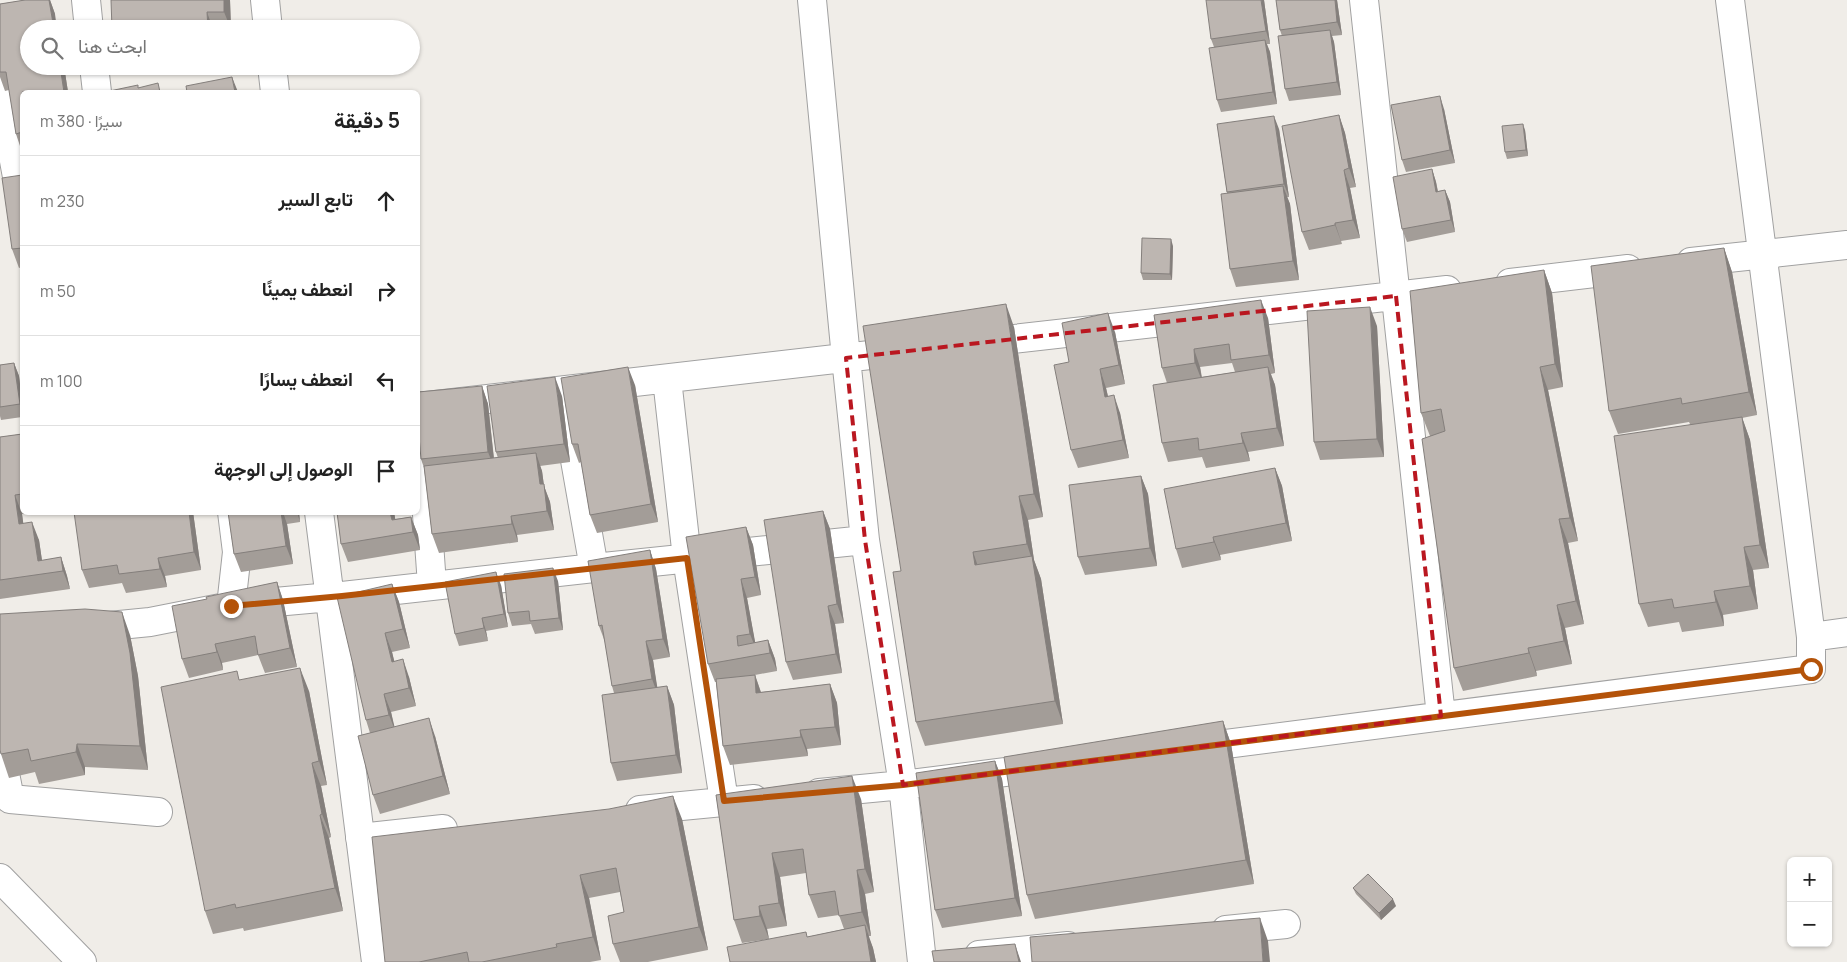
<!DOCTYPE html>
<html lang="ar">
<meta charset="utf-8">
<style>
:root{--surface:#fff;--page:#f2f2f2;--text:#222;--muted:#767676;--line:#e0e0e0}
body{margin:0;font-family:Manrope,Vazirmatn,sans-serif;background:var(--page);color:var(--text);direction:rtl}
.controls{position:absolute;right:15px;bottom:15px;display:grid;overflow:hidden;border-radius:8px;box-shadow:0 1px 4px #0004}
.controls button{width:45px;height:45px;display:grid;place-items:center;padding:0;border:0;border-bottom:1px solid var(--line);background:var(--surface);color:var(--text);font:25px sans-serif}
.stop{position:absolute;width:15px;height:15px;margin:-11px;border:4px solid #b45309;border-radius:50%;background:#fff}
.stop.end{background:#b45309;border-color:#fff;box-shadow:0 1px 5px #0008}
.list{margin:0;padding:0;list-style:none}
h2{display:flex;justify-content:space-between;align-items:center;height:65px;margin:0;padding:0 20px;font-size:21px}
h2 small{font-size:16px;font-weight:400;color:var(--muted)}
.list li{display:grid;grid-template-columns:32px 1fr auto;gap:15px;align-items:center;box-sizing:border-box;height:90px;padding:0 20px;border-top:1px solid var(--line)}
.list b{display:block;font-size:19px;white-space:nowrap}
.list em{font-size:16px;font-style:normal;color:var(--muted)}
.icon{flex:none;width:28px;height:28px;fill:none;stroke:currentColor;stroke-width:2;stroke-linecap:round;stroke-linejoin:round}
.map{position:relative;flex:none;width:1847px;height:962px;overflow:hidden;direction:ltr}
.search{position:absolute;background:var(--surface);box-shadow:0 1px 4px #0004;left:20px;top:20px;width:400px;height:55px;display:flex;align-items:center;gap:12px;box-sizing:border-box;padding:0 18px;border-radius:28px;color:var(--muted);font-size:19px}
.panel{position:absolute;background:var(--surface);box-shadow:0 1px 4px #0004;left:20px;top:90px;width:400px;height:425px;border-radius:8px;direction:rtl}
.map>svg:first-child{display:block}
</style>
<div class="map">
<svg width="1847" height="962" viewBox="0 0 1847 962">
<rect width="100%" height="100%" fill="#f0ede8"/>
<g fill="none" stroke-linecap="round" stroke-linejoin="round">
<g stroke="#a1a1a1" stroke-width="30">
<path id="minor" d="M 86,0 L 89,29
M 265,0 L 268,29
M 812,0 L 846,358 L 865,540 L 903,785 L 922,962
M 1364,0 L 1441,716
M 94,66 L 97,92
M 272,66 L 275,92
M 0,85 L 20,193
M 1691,262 L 1847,245
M 1510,283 L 1628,269
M 978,343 L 1447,290
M 667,379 L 687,558 L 724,801
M 418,407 L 905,351
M 566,409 L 594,568
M 421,430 L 432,585
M 319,512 L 376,962
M 231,606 L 237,552 L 232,512
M 89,628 L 150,622 L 231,606 L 342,596 L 594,568 L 865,540
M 1811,637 L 1847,632
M 0,748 L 10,799 L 158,812
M 1194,748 L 1811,669 L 1811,637 L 1730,0
M 819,793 L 903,785 L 1045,767
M 640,810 L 754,799
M 360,838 L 443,829
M 0,878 L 82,962
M 1226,930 L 1286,924
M 979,955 L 1068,946"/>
</g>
<use href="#minor" stroke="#fff" stroke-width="28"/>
</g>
<path fill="#a39d98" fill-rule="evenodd" d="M 25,0 L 50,0 L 55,14 L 29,66 L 64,66 L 68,92 L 22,92 L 22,152 L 16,134 L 9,90 L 5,91 L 0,77 L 0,4 Z
M 230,0 L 231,29 L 112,29 Z
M 1264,0 L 1270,44 L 1267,44 L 1270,52 L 1277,104 L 1221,112 L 1217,100 L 1214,47 L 1211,39 Z
M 1276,0 L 1337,0 L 1342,35 L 1332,36 L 1334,42 L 1341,95 L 1289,101 L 1285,89 L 1282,36 L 1280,30 Z
M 152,66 L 177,66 L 177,72 L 155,73 Z
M 1444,109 L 1455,163 L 1406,172 L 1402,160 Z
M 1339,115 L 1345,133 L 1356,187 L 1350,188 L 1360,238 L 1341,241 L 1342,244 L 1309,250 L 1302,232 Z
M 1217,124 L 1279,129 L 1289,197 L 1287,197 L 1290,204 L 1299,280 L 1236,287 L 1230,269 L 1227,193 Z
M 1525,130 L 1528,156 L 1507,159 L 1505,152 Z
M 1432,169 L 1436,182 L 1438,191 L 1445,190 L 1450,202 L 1455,232 L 1407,242 L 1402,229 Z
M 22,175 L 22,267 L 19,268 L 12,249 Z
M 1173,246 L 1172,280 L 1143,280 L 1141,273 Z
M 1724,248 L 1732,272 L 1757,415 L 1742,418 L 1750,440 L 1769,568 L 1753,570 L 1758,609 L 1723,615 L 1724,626 L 1682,632 L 1679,622 L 1648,627 L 1639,604 L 1690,424 L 1689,422 L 1618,434 L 1609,411 Z
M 1544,270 L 1552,293 L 1563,387 L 1548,390 L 1578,541 L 1568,543 L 1584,624 L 1565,628 L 1572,664 L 1536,671 L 1537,676 L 1463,691 L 1454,668 L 1430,436 L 1421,413 Z
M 1154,315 L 1268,318 L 1275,373 L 1271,374 L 1275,385 L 1284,446 L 1248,452 L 1250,461 L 1206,468 L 1202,457 L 1168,462 L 1162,443 L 1167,383 L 1162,368 ZM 1232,363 L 1235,372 L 1202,377 L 1200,367 Z
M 1377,326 L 1384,457 L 1320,460 L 1314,442 Z
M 1014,327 L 1043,517 L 1028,520 L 1034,560 L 1041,579 L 1063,724 L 925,746 L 916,722 L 901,571 Z
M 1115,332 L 1125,384 L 1106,388 L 1108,396 L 1120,413 L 1129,458 L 1078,468 L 1071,450 L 1069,362 Z
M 14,363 L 19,376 L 22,401 L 22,417 L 1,420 L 0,416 L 0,365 Z
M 635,385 L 658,522 L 597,533 L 590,515 L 581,462 L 579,463 L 572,444 Z
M 482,386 L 488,404 L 494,458 L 498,458 L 496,452 L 562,396 L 570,462 L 540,466 L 542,471 L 544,486 L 550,502 L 554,530 L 517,535 L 518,542 L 439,553 L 432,534 L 424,468 L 421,459 Z
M 22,434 L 22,512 L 30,512 L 22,514 L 23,523 L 39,540 L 42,561 L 61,557 L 67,576 L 70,589 L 0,599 L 0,437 Z
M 1275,468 L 1282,486 L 1292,541 L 1220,555 L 1221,560 L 1182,568 L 1176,549 Z
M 1141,476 L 1148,494 L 1157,566 L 1085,575 L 1078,557 Z
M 823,511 L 830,529 L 844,623 L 835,624 L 842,673 L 793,680 L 786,662 Z
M 193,512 L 201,570 L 165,576 L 167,587 L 126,593 L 122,583 L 89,588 L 82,570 Z
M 228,512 L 299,512 L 300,522 L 287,524 L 293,564 L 241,572 L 234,554 Z
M 337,512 L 394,512 L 395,519 L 411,517 L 418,535 L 420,550 L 348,562 L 341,544 Z
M 746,527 L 753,545 L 761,595 L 747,598 L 755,643 L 768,640 L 775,659 L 777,671 L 755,675 L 761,692 L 830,684 L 837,703 L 841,745 L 807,749 L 808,756 L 730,765 L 723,746 L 716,682 L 715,682 L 708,664 Z
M 650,550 L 656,569 L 670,657 L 653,660 L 657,688 L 667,686 L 674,705 L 682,773 L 617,781 L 611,763 L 614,693 L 612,686 L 605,642 L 599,626 Z
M 558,581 L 563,630 L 535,634 L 531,624 L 512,626 L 508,613 Z
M 277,582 L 283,600 L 297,667 L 265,673 L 258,655 L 222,663 L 223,670 L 189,678 L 182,659 L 207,599 Z
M 392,584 L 399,602 L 410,648 L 392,652 L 394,661 L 409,677 L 416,706 L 391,712 L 394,727 L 435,736 L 450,794 L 380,814 L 373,795 L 370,733 L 366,720 Z
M 501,585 L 508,627 L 486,631 L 488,641 L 459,646 L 455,634 Z
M 130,635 L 138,676 L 148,770 L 85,767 L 85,775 L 39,784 L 35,772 L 9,778 L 1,754 Z
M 241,680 L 309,691 L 327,785 L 321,786 L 331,837 L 329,838 L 343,911 L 244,931 L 243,928 L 213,934 L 205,911 Z
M 1223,721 L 1231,744 L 1254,884 L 1035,919 L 1027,895 Z
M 995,761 L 1002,779 L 1022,916 L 942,928 L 935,910 Z
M 716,795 L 861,799 L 874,892 L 865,894 L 871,936 L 868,936 L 873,948 L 876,962 L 730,962 L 807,937 L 844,929 L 839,915 L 818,918 L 809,895 L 806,873 L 780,877 L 787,926 L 767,929 L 769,939 L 742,943 L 734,920 Z
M 682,819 L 708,950 L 648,962 L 620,962 L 613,944 L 624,912 L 620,892 L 589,898 L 601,960 L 590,962 L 385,962 Z
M 1353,888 L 1396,906 L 1381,920 L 1356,894 Z"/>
<path fill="#847f7c" d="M 49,0 L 50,0 L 55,14 L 57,29 L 54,29 Z
M 224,0 L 230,0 L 231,29 L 224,12 Z
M 1261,0 L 1264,0 L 1270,44 L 1266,31 Z
M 1335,0 L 1337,0 L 1342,35 L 1337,22 Z
M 207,12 L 213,29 L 208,29 Z
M 1330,30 L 1334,42 L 1341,95 L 1337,82 Z
M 1265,40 L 1270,52 L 1277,104 L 1273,92 Z
M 60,66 L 64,66 L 68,92 L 64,92 Z
M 232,77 L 238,92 L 235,92 Z
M 1440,96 L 1444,109 L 1455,163 L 1450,150 Z
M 1339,115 L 1345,133 L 1356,187 L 1349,168 Z
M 1274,116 L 1279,129 L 1289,197 L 1284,184 Z
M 1523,124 L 1525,130 L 1528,156 L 1526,150 Z
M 1432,169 L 1436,182 L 1440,205 L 1436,192 Z
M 1344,170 L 1350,188 L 1360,238 L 1353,220 Z
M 1283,186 L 1290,204 L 1299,280 L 1293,261 Z
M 1445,190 L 1450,202 L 1455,232 L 1451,220 Z
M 1335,223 L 1342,244 L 1335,225 Z
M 1171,239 L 1173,246 L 1172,280 L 1170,274 Z
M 1724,248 L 1732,272 L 1757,415 L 1749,392 Z
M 1544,270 L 1552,293 L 1563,387 L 1555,364 Z
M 1261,300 L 1268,318 L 1275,373 L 1269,355 Z
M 1006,304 L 1014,327 L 1043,517 L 1034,494 Z
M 1370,307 L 1377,326 L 1384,457 L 1377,439 Z
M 1108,313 L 1115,332 L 1125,384 L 1119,365 Z
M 1194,349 L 1200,367 L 1202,381 L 1195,363 Z
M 14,363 L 19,376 L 22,401 L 22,411 L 20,404 Z
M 628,367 L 635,385 L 658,522 L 651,504 Z
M 1268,367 L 1275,385 L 1284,446 L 1277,428 Z
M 1540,367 L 1548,390 L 1578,541 L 1570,518 Z
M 1100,369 L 1106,388 L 1112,415 L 1105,397 Z
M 555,377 L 562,396 L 570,462 L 564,444 Z
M 482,386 L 488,404 L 495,470 L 488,452 Z
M 1114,395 L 1120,413 L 1129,458 L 1123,440 Z
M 1742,417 L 1750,440 L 1769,568 L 1760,545 Z
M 1241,433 L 1248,452 L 1250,461 L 1243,443 Z
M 536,453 L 542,471 L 544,486 L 550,502 L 554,530 L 547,511 L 540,484 Z
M 1275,468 L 1282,486 L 1292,541 L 1286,523 Z
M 1141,476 L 1148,494 L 1157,566 L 1150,548 Z
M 15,495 L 22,514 L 26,542 L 19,524 Z
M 1019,496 L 1028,520 L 1034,560 L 1041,579 L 1063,724 L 1055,701 L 1033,563 L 1027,544 Z
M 823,511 L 830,529 L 844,623 L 837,604 Z
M 189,512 L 193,512 L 201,570 L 194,552 Z
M 281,512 L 283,512 L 287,524 L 293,564 L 286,546 Z
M 297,512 L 299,512 L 300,522 Z
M 390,512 L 394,512 L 398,534 L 392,520 Z
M 511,516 L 517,535 L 518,542 L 512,524 Z
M 411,517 L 418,535 L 420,550 L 413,532 Z
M 1559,519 L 1568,543 L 1584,624 L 1576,601 Z
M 32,522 L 39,540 L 44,574 L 38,561 Z
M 746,527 L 753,545 L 761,595 L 755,577 Z
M 1213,537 L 1220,555 L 1221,560 L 1214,542 Z
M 1744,547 L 1753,570 L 1758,609 L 1750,586 Z
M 650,550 L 656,569 L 670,657 L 663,639 Z
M 973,552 L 981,575 L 975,565 Z
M 61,557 L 67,576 L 70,589 L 63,571 Z
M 158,558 L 165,576 L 167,587 L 160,569 Z
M 553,568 L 558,581 L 563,630 L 559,618 Z
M 496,572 L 501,585 L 508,627 L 504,614 Z
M 741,579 L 747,598 L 757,652 L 750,634 Z
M 277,582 L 283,600 L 297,667 L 290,648 Z
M 392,584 L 399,602 L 410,648 L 403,629 Z
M 1714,591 L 1723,615 L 1724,626 L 1716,602 Z
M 1557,605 L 1565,628 L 1572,664 L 1564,641 Z
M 828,606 L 835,624 L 842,673 L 836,654 Z
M 122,612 L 130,635 L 138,676 L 148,770 L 140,746 Z
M 482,618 L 486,631 L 488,641 L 484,628 Z
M 385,633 L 392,652 L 399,680 L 392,662 Z
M 768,640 L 775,659 L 777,671 L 770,653 Z
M 646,641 L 653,660 L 659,698 L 652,679 Z
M 215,644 L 222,663 L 223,670 L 217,652 Z
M 1528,648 L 1536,671 L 1537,676 L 1529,653 Z
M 403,659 L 409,677 L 416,706 L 409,688 Z
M 300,668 L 309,691 L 327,785 L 319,761 Z
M 755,675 L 761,693 L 756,693 Z
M 830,684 L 837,703 L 841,745 L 835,727 Z
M 667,686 L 674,705 L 682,773 L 676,755 Z
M 384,694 L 391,712 L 396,733 L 389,715 Z
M 429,718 L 435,736 L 450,794 L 443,776 Z
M 1223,721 L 1231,744 L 1254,884 L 1246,860 Z
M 800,730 L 807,749 L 808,756 L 801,737 Z
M 77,744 L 85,767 L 85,775 L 76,752 Z
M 995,761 L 1002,779 L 1022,916 L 1015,898 Z
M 312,763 L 321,786 L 331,837 L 322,814 Z
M 852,776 L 861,799 L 874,892 L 865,869 Z
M 673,796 L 682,819 L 708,950 L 699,927 Z
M 320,815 L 329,838 L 343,911 L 335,888 Z
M 772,853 L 780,877 L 787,926 L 779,903 Z
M 857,870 L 865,894 L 871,936 L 862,912 Z
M 580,875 L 589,898 L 601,960 L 593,937 Z
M 1393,899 L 1396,906 L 1381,920 L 1379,913 Z
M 759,906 L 767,929 L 769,939 L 760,916 Z
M 1260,918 L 1268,941 L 1270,962 L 1263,962 Z
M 865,925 L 873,948 L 876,962 L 871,962 Z
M 1015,944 L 1021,962 L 1019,962 Z"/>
<path fill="#bdb6b1" stroke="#847f7c" d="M 25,0 L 49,0 L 54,29 L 29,29 L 29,66 L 60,66 L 64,92 L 22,92 L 22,132 L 16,134 L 6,72 L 0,72 L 0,4 Z
M 111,0 L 224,0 L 224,12 L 207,12 L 208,29 L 112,29 Z
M 1206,0 L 1261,0 L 1266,31 L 1211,39 Z
M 1276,0 L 1335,0 L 1337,22 L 1280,30 Z
M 1330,30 L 1337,82 L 1285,89 L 1278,36 Z
M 1265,40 L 1273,92 L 1217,100 L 1209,48 Z
M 232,77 L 235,92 L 187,92 L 186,86 Z
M 158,83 L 160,92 L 105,92 L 138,85 L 138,88 Z
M 1440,96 L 1450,150 L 1402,160 L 1391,105 Z
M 1339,115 L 1349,168 L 1344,170 L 1353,220 L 1335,223 L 1335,225 L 1302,232 L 1282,126 Z
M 1274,116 L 1284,184 L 1227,192 L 1217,124 Z
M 1523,124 L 1526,150 L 1505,152 L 1502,126 Z
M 1432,169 L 1436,192 L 1445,190 L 1451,220 L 1402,229 L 1393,177 Z
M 22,175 L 22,248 L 12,249 L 2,178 Z
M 1283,186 L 1293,261 L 1230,269 L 1221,194 Z
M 1142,238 L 1171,239 L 1170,274 L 1141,273 Z
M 1724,248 L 1749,392 L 1682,404 L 1681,398 L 1609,411 L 1591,266 Z
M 1544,270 L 1555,364 L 1540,367 L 1570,518 L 1559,519 L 1576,601 L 1557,605 L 1564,641 L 1528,648 L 1529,653 L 1454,668 L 1422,439 L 1445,431 L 1441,409 L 1421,413 L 1410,291 Z
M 1261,300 L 1269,355 L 1231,360 L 1229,344 L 1194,349 L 1195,363 L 1162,368 L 1154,315 Z
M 1006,304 L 1034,494 L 1019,496 L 1027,544 L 973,552 L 975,565 L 1032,556 L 1055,701 L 916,722 L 893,572 L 901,571 L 863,326 Z
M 1370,307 L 1377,439 L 1314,442 L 1307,311 Z
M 1108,313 L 1119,365 L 1100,369 L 1105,397 L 1114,395 L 1123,440 L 1071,450 L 1054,365 L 1069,362 L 1062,323 Z
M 14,363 L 20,404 L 0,407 L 0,365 Z
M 628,367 L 651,504 L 590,515 L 578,444 L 572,444 L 561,378 Z
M 1268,367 L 1277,428 L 1241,433 L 1243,443 L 1199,450 L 1198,438 L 1162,443 L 1153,385 Z
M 555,377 L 564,444 L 496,452 L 487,386 Z
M 482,386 L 488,452 L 421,459 L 418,425 L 418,392 Z
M 1742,417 L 1760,545 L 1744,547 L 1750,586 L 1714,591 L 1716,602 L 1674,608 L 1672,599 L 1639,604 L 1614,436 Z
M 22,434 L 22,494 L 15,495 L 19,524 L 32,522 L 38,561 L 61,557 L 63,571 L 0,580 L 0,437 Z
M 536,453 L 540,484 L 544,484 L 547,511 L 511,516 L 512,524 L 432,534 L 424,466 Z
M 1275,468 L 1286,523 L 1213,537 L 1214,542 L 1176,549 L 1164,489 Z
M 1141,476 L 1150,548 L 1078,557 L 1069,485 Z
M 823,511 L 837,604 L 828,606 L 836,654 L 786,662 L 764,520 Z
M 74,512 L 189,512 L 194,552 L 158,558 L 160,569 L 119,574 L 117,565 L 82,570 Z
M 228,512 L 281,512 L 286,546 L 234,554 Z
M 337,512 L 390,512 L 392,520 L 411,517 L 413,532 L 341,544 Z
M 746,527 L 755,577 L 741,579 L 750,634 L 737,636 L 738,646 L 768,640 L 770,653 L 708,664 L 686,537 Z
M 650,550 L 663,639 L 646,641 L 652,679 L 612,686 L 602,625 L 599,626 L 588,561 Z
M 553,568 L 559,618 L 530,621 L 529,611 L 508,613 L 504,574 Z
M 496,572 L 504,614 L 482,618 L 484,628 L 455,634 L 445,582 Z
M 277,582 L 290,648 L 258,655 L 255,636 L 215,644 L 217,652 L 182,659 L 172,606 L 207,599 L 206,597 Z
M 392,584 L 403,629 L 385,633 L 392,662 L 403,659 L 409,688 L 384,694 L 389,715 L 366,720 L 337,597 Z
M 85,609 L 122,612 L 130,653 L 140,746 L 77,744 L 76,752 L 31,761 L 28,749 L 1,754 L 0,750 L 0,614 Z
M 300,668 L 319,761 L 312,763 L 322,814 L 320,815 L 335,888 L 236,908 L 235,904 L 205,911 L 161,687 L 237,671 L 239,680 Z
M 755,675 L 756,693 L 830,684 L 835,727 L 800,730 L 801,737 L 723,746 L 716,679 Z
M 667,686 L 676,755 L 611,763 L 602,695 Z
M 429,718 L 443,776 L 373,795 L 358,736 Z
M 1223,721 L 1246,860 L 1027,895 L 1004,757 Z
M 995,761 L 1015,898 L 935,910 L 916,773 Z
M 852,776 L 865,869 L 857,870 L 862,912 L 839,916 L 835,891 L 809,895 L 803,849 L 772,853 L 779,903 L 759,906 L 760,916 L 734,920 L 716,795 Z
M 673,796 L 699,927 L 613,944 L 608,916 L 624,912 L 616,868 L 580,875 L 593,937 L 556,944 L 557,947 L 482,962 L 469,962 L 467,952 L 419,962 L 385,962 L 372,837 L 609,809 Z
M 1368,874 L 1393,899 L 1379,913 L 1353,888 Z
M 1260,918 L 1263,962 L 1032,962 L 1030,937 Z
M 865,925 L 871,962 L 730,962 L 727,947 L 806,932 L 807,937 Z
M 1015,944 L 1019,962 L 934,962 L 932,951 Z"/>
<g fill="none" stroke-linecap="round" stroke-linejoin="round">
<path stroke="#b45309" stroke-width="6" d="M 231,606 L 342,596 L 687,558 L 724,801 L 903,785 L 1811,669"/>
</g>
<path fill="none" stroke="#ba1720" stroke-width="4" stroke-dasharray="10 6" stroke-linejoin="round" d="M 1396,296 L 1441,716 L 903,785 L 865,540 L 846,358 Z"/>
</svg>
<div class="controls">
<button>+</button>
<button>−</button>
</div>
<div class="stop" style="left:1811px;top:669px"></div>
<div class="stop end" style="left:231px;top:606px"></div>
<div class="search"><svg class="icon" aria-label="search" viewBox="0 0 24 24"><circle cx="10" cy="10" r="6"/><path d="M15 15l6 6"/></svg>ابحث هنا</div>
<section class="panel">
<h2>5 دقيقة<small>سيرًا · 380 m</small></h2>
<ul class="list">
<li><svg class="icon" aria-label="ahead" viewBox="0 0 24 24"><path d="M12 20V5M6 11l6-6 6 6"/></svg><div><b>تابع السير</b></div><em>230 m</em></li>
<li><svg class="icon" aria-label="right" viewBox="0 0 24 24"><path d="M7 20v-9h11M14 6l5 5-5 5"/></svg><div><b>انعطف يمينًا</b></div><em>50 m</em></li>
<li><svg class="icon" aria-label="left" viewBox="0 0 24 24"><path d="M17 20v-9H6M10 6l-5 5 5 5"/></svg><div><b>انعطف يسارًا</b></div><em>100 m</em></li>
<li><svg class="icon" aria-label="arrive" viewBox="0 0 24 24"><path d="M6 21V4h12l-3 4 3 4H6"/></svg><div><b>الوصول إلى الوجهة</b></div></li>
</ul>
</section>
</div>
